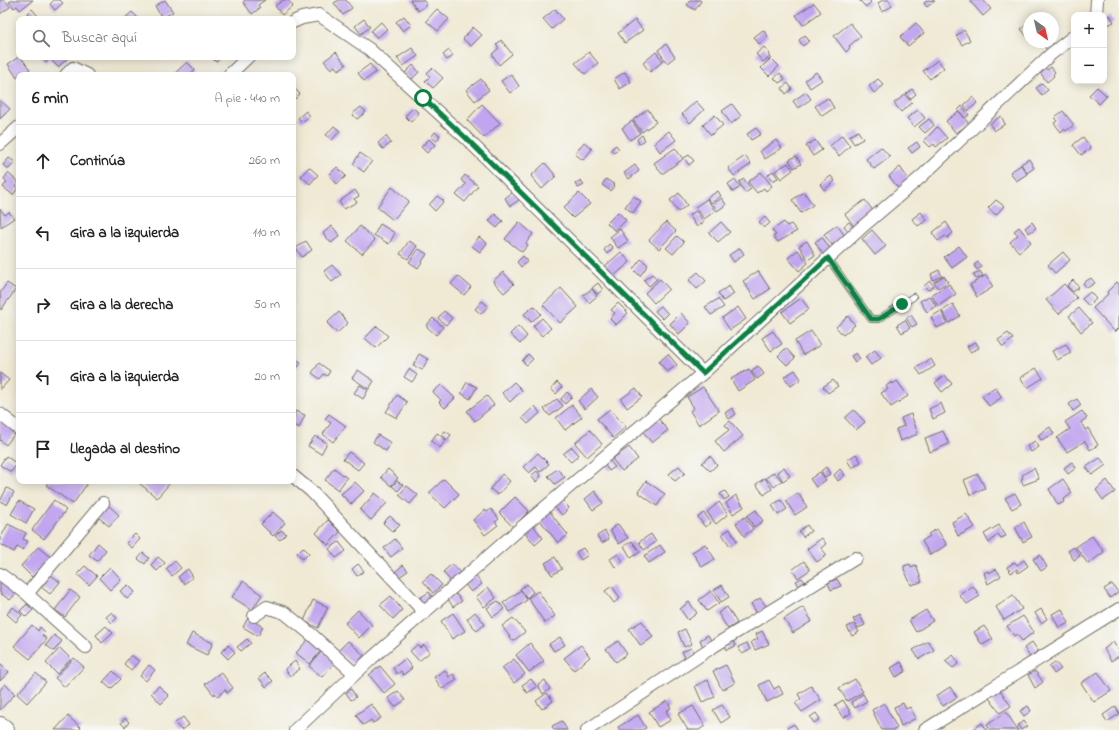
<!DOCTYPE html>
<html lang="es">
<meta charset="utf-8">
<style>
:root{--surface:#fff;--page:#f6f6f6;--text:#222;--muted:#767676;--line:#e0e0e0}
body{margin:0;font-family:"Indie Flower",sans-serif;background:var(--page);color:var(--text)}
.controls{position:absolute;right:12px;top:12px;display:grid;overflow:hidden;border-radius:8px;box-shadow:0 2px 10px #0003}
.controls button{width:36px;height:36px;display:grid;place-items:center;padding:0;border:0;border-bottom:1px solid var(--line);background:var(--surface);color:var(--text);font:20px sans-serif}
.compass{position:absolute;left:1023px;top:12px;width:36px;height:36px;border-radius:50%;background:var(--surface);box-shadow:0 2px 10px #0003;rotate:146deg}
.stop{position:absolute;width:12px;height:12px;margin:-9px;border:3px solid #0b8043;border-radius:50%;background:#fff}
.stop.end{background:#0b8043;border-color:#fff;box-shadow:0 1px 4px #0008}
.list{margin:0;padding:0;list-style:none}
h2{display:flex;justify-content:space-between;align-items:center;height:52px;margin:0;padding:0 16px;font-size:17px}
h2 small{font-size:13px;font-weight:400;color:var(--muted)}
.list li{display:grid;grid-template-columns:26px 1fr auto;gap:12px;align-items:center;box-sizing:border-box;height:72px;padding:0 16px;border-top:1px solid var(--line)}
.list b{display:block;font-size:15px;white-space:nowrap}
.list em{font-size:13px;font-style:normal;color:var(--muted)}
.icon{flex:none;width:22px;height:22px;fill:none;stroke:currentColor;stroke-width:2;stroke-linecap:round;stroke-linejoin:round}
.map{position:relative;flex:none;width:1119px;height:730px;overflow:hidden}
.search{position:absolute;background:var(--surface);box-shadow:0 2px 10px #0003;left:16px;top:16px;width:280px;height:44px;display:flex;align-items:center;gap:10px;box-sizing:border-box;padding:0 14px;border-radius:8px;color:var(--muted);font-size:15px}
.panel{position:absolute;background:var(--surface);box-shadow:0 2px 10px #0003;left:16px;top:72px;width:280px;height:412px;border-radius:8px}
.map>svg:first-child{display:block}
</style>
<div class="map">
<svg width="1119" height="730" viewBox="0 0 1119 730">
<rect width="100%" height="100%" fill="#f6f6f2"/>
<filter id="ink" filterUnits="userSpaceOnUse"><feTurbulence type="fractalNoise" baseFrequency=".025" numOctaves="2"/><feDisplacementMap in="SourceGraphic" scale="8" xChannelSelector="R" yChannelSelector="G"/><feConvolveMatrix kernelMatrix="1 2 1 2 8 2 1 2 1" color-interpolation-filters="sRGB"/></filter>
<filter id="wash" filterUnits="userSpaceOnUse"><feTurbulence type="fractalNoise" baseFrequency=".012" numOctaves="4" result="noise"/><feDisplacementMap in="SourceGraphic" scale="16" xChannelSelector="R" yChannelSelector="G"/><feGaussianBlur stdDeviation="0.9" result="paint"/><feColorMatrix in="noise" values="0 0 0 0 0 0 0 0 0 0 0 0 0 0 0 0 0 1.4 0 .05"/><feComposite in="paint" operator="in"/></filter>
<g filter="url(#wash)">
<rect width="100%" height="100%" fill="#f0ead5"/>
<g id="blocks">
<path fill="#c1a5f0" d="M 0,0 L 5,0 L 10,7 L 0,14 Z
M 13,0 L 33,0 L 20,10 L 17,6 L 14,8 L 9,2 Z
M 54,0 L 60,0 L 63,3 L 55,10 L 50,4 Z
M 165,0 L 173,12 L 162,18 L 155,6 Z
M 245,0 L 265,0 L 258,5 L 260,8 L 252,14 L 243,2 Z
M 283,0 L 288,0 L 293,6 L 282,15 L 275,6 Z
M 339,0 L 346,0 L 352,8 L 343,15 L 334,3 Z
M 410,0 L 423,0 L 427,5 L 418,11 Z
M 690,0 L 700,0 L 701,1 L 695,10 L 687,5 Z
M 859,0 L 869,0 L 871,2 L 866,7 Z
M 883,0 L 889,0 L 892,6 L 882,12 L 878,3 Z
M 928,0 L 935,1 L 927,7 L 924,3 Z
M 972,0 L 983,0 L 991,9 L 983,16 L 970,1 Z
M 814,3 L 821,12 L 803,25 L 796,15 Z
M 32,9 L 38,16 L 34,19 L 27,19 L 25,16 Z
M 437,9 L 449,19 L 438,31 L 426,21 Z
M 555,9 L 563,19 L 552,29 L 543,19 Z
M 132,12 L 139,19 L 124,19 Z
M 1110,15 L 1114,22 L 1108,25 L 1104,20 Z
M 404,16 L 411,25 L 403,31 L 396,22 Z
M 364,19 L 370,27 L 361,34 L 355,26 Z
M 635,20 L 643,30 L 625,43 L 618,33 Z
M 381,22 L 387,29 L 377,38 L 371,31 Z
M 850,23 L 861,36 L 849,46 L 850,48 L 846,52 L 834,36 Z
M 916,23 L 924,33 L 908,46 L 900,37 Z
M 1029,23 L 1029,39 L 1021,29 Z
M 473,27 L 482,35 L 471,46 L 463,39 Z
M 763,30 L 768,36 L 759,44 L 754,37 Z
M 964,30 L 970,40 L 962,45 L 956,36 Z
M 805,35 L 809,41 L 803,46 L 799,40 Z
M 501,40 L 512,54 L 499,65 L 492,54 L 499,48 L 496,45 Z
M 1044,42 L 1052,42 L 1055,46 L 1048,51 L 1042,44 Z
M 666,44 L 675,57 L 667,63 L 658,50 Z
M 764,47 L 770,54 L 768,55 L 770,57 L 763,62 L 756,54 Z
M 412,48 L 418,56 L 403,66 L 397,58 Z
M 449,50 L 453,56 L 447,60 L 443,55 Z
M 336,52 L 346,65 L 338,70 L 335,66 L 331,69 L 324,61 Z
M 589,52 L 598,63 L 585,74 L 575,63 Z
M 656,52 L 663,61 L 650,72 L 643,63 Z
M 19,57 L 21,57 L 30,70 L 19,75 L 17,78 L 8,64 Z
M 41,57 L 66,57 L 68,58 L 58,67 L 50,59 L 46,63 Z
M 211,57 L 222,57 L 216,62 Z
M 771,58 L 779,66 L 769,76 L 761,68 Z
M 938,60 L 944,68 L 930,79 L 923,71 Z
M 187,62 L 195,70 L 189,75 L 173,75 Z
M 370,64 L 376,72 L 364,81 L 358,73 Z
M 413,65 L 419,72 L 411,80 L 405,73 Z
M 1044,67 L 1047,70 L 1051,67 L 1055,72 L 1053,74 L 1054,76 L 1047,82 L 1039,71 Z
M 432,68 L 443,78 L 433,88 L 425,81 L 430,77 L 427,73 Z
M 625,72 L 631,82 L 620,89 L 614,79 Z
M 816,72 L 822,80 L 810,88 L 805,80 Z
M 780,73 L 785,79 L 779,83 L 774,78 Z
M 511,74 L 519,86 L 510,93 L 501,81 Z
M 481,79 L 489,90 L 475,101 L 466,90 Z
M 878,79 L 884,85 L 874,93 L 869,86 Z
M 788,83 L 792,89 L 786,94 L 782,88 Z
M 1042,83 L 1048,90 L 1042,95 L 1036,88 Z
M 293,87 L 300,94 L 295,99 L 293,97 Z
M 1097,87 L 1107,96 L 1099,104 L 1089,95 Z
M 912,89 L 916,94 L 910,99 L 906,94 Z
M 806,92 L 811,99 L 798,108 L 793,101 Z
M 905,95 L 912,103 L 901,112 L 894,103 Z
M 973,97 L 977,103 L 968,111 L 964,105 Z
M 828,98 L 834,108 L 822,116 L 815,106 Z
M 0,100 L 10,109 L 0,119 Z
M 696,101 L 704,110 L 690,123 L 682,114 Z
M 482,104 L 500,123 L 484,138 L 467,120 Z
M 732,104 L 741,116 L 731,124 L 722,111 Z
M 962,106 L 969,115 L 965,118 L 958,110 Z
M 361,107 L 366,112 L 357,119 L 352,114 Z
M 413,108 L 419,113 L 411,122 L 405,116 Z
M 648,109 L 656,122 L 642,132 L 633,120 Z
M 918,110 L 925,118 L 914,127 L 907,118 Z
M 306,111 L 310,116 L 302,122 L 298,118 Z
M 959,111 L 969,124 L 956,133 L 946,121 Z
M 1063,111 L 1074,125 L 1066,131 L 1064,129 L 1061,132 L 1054,123 L 1057,121 L 1055,117 Z
M 715,115 L 723,125 L 711,135 L 703,125 Z
M 1001,116 L 1005,124 L 994,131 L 990,124 Z
M 929,119 L 934,125 L 925,133 L 919,127 Z
M 632,121 L 640,133 L 630,140 L 622,128 Z
M 334,126 L 340,131 L 332,140 L 326,135 Z
M 937,127 L 947,138 L 936,147 L 934,144 L 930,147 L 924,141 Z
M 756,128 L 761,134 L 751,140 L 747,134 Z
M 669,131 L 676,140 L 660,152 L 654,143 Z
M 858,131 L 863,139 L 854,144 L 849,136 Z
M 435,132 L 440,135 L 437,141 L 431,137 Z
M 642,135 L 645,140 L 639,144 L 637,139 Z
M 842,135 L 850,146 L 839,156 L 830,146 Z
M 386,136 L 391,143 L 383,149 L 378,143 Z
M 1083,137 L 1091,148 L 1081,155 L 1073,145 Z
M 429,139 L 435,145 L 427,153 L 421,147 Z
M 776,140 L 782,148 L 765,159 L 760,151 Z
M 815,140 L 822,150 L 813,156 L 806,146 Z
M 584,142 L 592,149 L 583,160 L 575,154 Z
M 917,142 L 920,147 L 912,153 L 908,148 Z
M 616,145 L 619,149 L 614,153 L 611,149 Z
M 881,147 L 890,157 L 874,169 L 866,159 Z
M 675,148 L 683,159 L 662,174 L 654,163 Z
M 360,153 L 372,161 L 364,172 L 353,164 Z
M 689,155 L 694,161 L 689,165 L 684,158 Z
M 745,156 L 751,164 L 734,176 L 728,168 Z
M 796,156 L 801,164 L 794,168 L 789,160 Z
M 9,158 L 15,162 L 9,169 L 3,165 Z
M 1029,159 L 1034,168 L 1027,173 L 1021,164 Z
M 545,163 L 556,176 L 542,189 L 531,176 Z
M 788,163 L 793,170 L 781,179 L 775,171 Z
M 635,165 L 639,171 L 629,179 L 624,173 Z
M 1021,165 L 1027,174 L 1016,181 L 1010,172 Z
M 309,167 L 318,175 L 310,184 L 301,176 Z
M 337,167 L 346,176 L 337,184 L 329,175 Z
M 900,167 L 909,180 L 898,188 L 889,176 Z
M 773,171 L 778,178 L 772,181 L 768,175 Z
M 761,172 L 772,186 L 766,191 L 764,188 L 757,193 L 748,182 Z
M 8,173 L 18,182 L 15,186 L 18,188 L 13,195 L 3,187 L 7,182 L 4,179 Z
M 465,175 L 478,186 L 465,202 L 456,195 L 466,184 L 461,180 Z
M 831,176 L 835,181 L 824,190 L 820,184 Z
M 606,179 L 615,185 L 611,191 L 602,185 Z
M 735,179 L 740,187 L 733,192 L 728,184 Z
M 744,179 L 751,189 L 745,193 L 739,182 Z
M 581,180 L 584,185 L 578,188 L 575,184 Z
M 392,187 L 409,201 L 393,220 L 377,207 Z
M 355,190 L 359,196 L 354,199 L 357,202 L 344,209 L 339,202 Z
M 718,191 L 721,196 L 711,203 L 707,198 Z
M 513,192 L 519,200 L 510,206 L 505,198 Z
M 804,192 L 813,205 L 801,213 L 792,200 Z
M 579,193 L 590,204 L 573,218 L 563,208 Z
M 679,193 L 687,205 L 678,212 L 670,200 Z
M 437,196 L 444,201 L 435,211 L 429,205 Z
M 633,196 L 641,201 L 633,213 L 625,207 Z
M 722,198 L 726,205 L 717,211 L 713,204 Z
M 707,199 L 715,211 L 704,219 L 695,207 Z
M 865,200 L 874,212 L 854,226 L 845,214 Z
M 996,200 L 1004,206 L 996,215 L 988,208 Z
M 0,209 L 5,215 L 9,212 L 14,218 L 1,227 Z
M 696,211 L 704,222 L 697,227 L 689,215 Z
M 618,212 L 626,220 L 615,231 L 607,223 Z
M 921,212 L 927,220 L 918,226 L 912,219 Z
M 495,214 L 503,221 L 497,228 L 489,221 Z
M 765,217 L 770,223 L 764,228 L 759,222 Z
M 519,222 L 533,234 L 526,243 L 528,245 L 522,252 L 505,239 Z
M 666,222 L 676,231 L 659,249 L 649,240 Z
M 721,222 L 730,232 L 718,242 L 709,233 Z
M 784,222 L 787,226 L 791,224 L 797,231 L 778,242 L 773,236 L 776,235 L 772,230 Z
M 849,222 L 854,228 L 849,232 L 844,226 Z
M 946,222 L 953,233 L 947,238 L 945,236 L 938,241 L 932,233 Z
M 1032,222 L 1036,228 L 1029,233 L 1025,228 Z
M 380,224 L 395,233 L 389,244 L 374,235 Z
M 837,225 L 845,236 L 832,245 L 824,234 Z
M 332,226 L 340,236 L 331,243 L 323,233 Z
M 360,226 L 375,240 L 362,254 L 347,241 Z
M 1019,227 L 1031,242 L 1019,252 L 1010,242 L 1018,235 L 1014,231 Z
M 620,229 L 628,241 L 618,248 L 610,237 Z
M 872,230 L 886,246 L 875,255 L 862,239 Z
M 677,236 L 684,242 L 673,254 L 666,248 Z
M 479,237 L 487,243 L 480,252 L 472,246 Z
M 822,237 L 831,250 L 823,255 L 815,242 Z
M 306,241 L 312,250 L 302,257 L 296,248 Z
M 409,241 L 417,246 L 408,259 L 400,254 Z
M 807,241 L 815,255 L 808,260 L 799,246 Z
M 609,244 L 613,248 L 607,254 L 604,250 Z
M 959,246 L 967,257 L 952,268 L 944,257 Z
M 740,248 L 744,254 L 734,262 L 729,255 Z
M 419,249 L 427,254 L 418,268 L 409,262 Z
M 798,250 L 808,263 L 799,271 L 788,258 Z
M 621,252 L 630,262 L 614,276 L 605,266 Z
M 1063,252 L 1070,260 L 1055,273 L 1048,265 Z
M 523,256 L 528,261 L 521,267 L 517,262 Z
M 641,259 L 648,265 L 640,276 L 633,269 Z
M 978,262 L 982,267 L 977,270 L 974,265 Z
M 332,265 L 341,275 L 332,282 L 324,271 Z
M 939,270 L 942,276 L 933,280 L 931,274 Z
M 758,271 L 770,289 L 755,299 L 743,281 Z
M 980,271 L 983,276 L 976,279 L 973,274 Z
M 503,272 L 514,284 L 504,293 L 493,281 Z
M 698,272 L 706,281 L 697,289 L 689,280 Z
M 652,274 L 657,279 L 649,286 L 644,280 Z
M 986,275 L 993,287 L 977,297 L 970,285 Z
M 458,276 L 471,287 L 464,295 L 451,284 Z
M 944,276 L 948,282 L 938,288 L 934,282 Z
M 1091,278 L 1095,283 L 1087,288 L 1083,283 Z
M 660,279 L 669,289 L 654,303 L 645,293 Z
M 1073,280 L 1079,287 L 1073,292 L 1067,286 Z
M 930,281 L 934,286 L 928,290 L 924,286 Z
M 1117,282 L 1119,284 L 1119,328 L 1115,332 L 1093,308 L 1108,294 L 1107,292 Z
M 7,283 L 16,289 L 1,310 L 0,293 Z
M 598,283 L 603,290 L 597,294 L 592,288 Z
M 949,284 L 956,294 L 938,306 L 931,295 Z
M 1064,284 L 1077,298 L 1059,314 L 1046,300 Z
M 729,286 L 734,294 L 723,301 L 718,293 Z
M 561,288 L 578,307 L 560,323 L 543,305 Z
M 592,289 L 597,296 L 589,303 L 583,295 Z
M 1090,292 L 1096,299 L 1089,306 L 1082,299 Z
M 929,296 L 936,306 L 927,312 L 920,301 Z
M 801,298 L 809,309 L 790,323 L 782,312 Z
M 718,299 L 724,307 L 711,315 L 705,307 Z
M 482,301 L 488,306 L 481,314 L 475,309 Z
M 618,303 L 628,313 L 616,325 L 610,319 L 615,313 L 611,310 Z
M 953,304 L 960,316 L 949,323 L 942,311 Z
M 534,306 L 541,314 L 531,322 L 524,314 Z
M 661,306 L 668,314 L 663,319 L 655,311 Z
M 738,307 L 746,319 L 730,330 L 722,318 Z
M 1079,308 L 1092,323 L 1081,332 L 1069,316 Z
M 444,311 L 452,318 L 446,325 L 438,318 Z
M 941,311 L 947,323 L 937,328 L 931,317 Z
M 339,312 L 348,323 L 337,333 L 327,323 Z
M 681,313 L 690,323 L 679,334 L 670,324 Z
M 911,315 L 917,324 L 912,327 L 906,318 Z
M 848,316 L 855,325 L 843,335 L 836,327 Z
M 433,318 L 443,327 L 436,335 L 426,326 Z
M 542,318 L 551,328 L 542,336 L 533,326 Z
M 905,320 L 910,328 L 902,333 L 897,325 Z
M 377,326 L 388,336 L 376,348 L 365,338 Z
M 518,326 L 527,336 L 520,344 L 510,334 Z
M 773,331 L 782,344 L 771,351 L 762,338 Z
M 811,331 L 820,345 L 803,355 L 795,341 Z
M 1008,333 L 1013,339 L 1003,347 L 998,340 Z
M 976,342 L 979,348 L 970,352 L 967,346 Z
M 1066,344 L 1071,353 L 1057,360 L 1052,351 Z
M 786,348 L 795,358 L 787,365 L 778,356 Z
M 875,350 L 881,358 L 871,365 L 865,357 Z
M 856,353 L 860,359 L 855,362 L 851,356 Z
M 419,354 L 428,359 L 422,370 L 413,365 Z
M 528,354 L 533,359 L 527,365 L 522,361 Z
M 668,354 L 677,365 L 667,372 L 659,362 Z
M 293,358 L 301,362 L 298,367 L 293,365 Z
M 931,359 L 935,366 L 921,375 L 916,368 Z
M 319,363 L 330,371 L 327,376 L 324,374 L 320,379 L 312,373 Z
M 758,366 L 764,374 L 757,379 L 751,371 Z
M 1036,368 L 1043,378 L 1027,388 L 1020,378 Z
M 409,369 L 417,375 L 412,382 L 404,377 Z
M 749,369 L 755,380 L 738,391 L 731,379 Z
M 358,370 L 374,381 L 369,389 L 352,378 Z
M 795,370 L 801,379 L 791,386 L 784,377 Z
M 0,373 L 9,380 L 0,390 Z
M 945,375 L 952,384 L 942,392 L 935,383 Z
M 833,380 L 838,386 L 828,393 L 823,387 Z
M 897,381 L 908,396 L 891,407 L 881,393 L 888,389 L 886,386 L 892,382 L 893,384 Z
M 467,382 L 477,387 L 470,399 L 461,393 Z
M 514,382 L 522,390 L 510,402 L 502,393 Z
M 557,382 L 562,387 L 556,394 L 551,389 Z
M 360,385 L 368,390 L 363,399 L 354,393 Z
M 441,385 L 455,398 L 445,408 L 439,402 L 441,400 L 433,392 Z
M 703,387 L 719,411 L 699,425 L 690,411 L 694,408 L 687,397 Z
M 995,387 L 1002,397 L 989,406 L 982,396 Z
M 636,388 L 642,397 L 627,408 L 621,399 Z
M 591,389 L 598,397 L 585,409 L 578,401 Z
M 567,392 L 572,397 L 565,404 L 561,399 Z
M 397,395 L 407,402 L 397,418 L 386,412 Z
M 487,396 L 494,405 L 475,421 L 467,411 Z
M 557,399 L 563,406 L 550,416 L 544,409 Z
M 1077,399 L 1081,405 L 1073,411 L 1069,404 Z
M 941,403 L 945,413 L 933,419 L 929,409 Z
M 572,405 L 582,417 L 565,430 L 556,418 Z
M 535,406 L 540,413 L 528,424 L 522,418 Z
M 732,408 L 736,414 L 729,419 L 725,413 Z
M 610,409 L 626,427 L 613,438 L 597,419 Z
M 854,410 L 865,422 L 856,430 L 845,418 Z
M 295,411 L 305,415 L 299,428 L 293,425 Z
M 1082,411 L 1087,418 L 1081,422 L 1085,430 L 1088,428 L 1098,445 L 1090,450 L 1085,441 L 1067,452 L 1057,438 L 1070,429 L 1065,422 Z
M 329,414 L 346,426 L 333,442 L 323,434 L 331,423 L 325,419 Z
M 911,414 L 918,434 L 900,441 L 896,429 L 904,426 L 901,418 Z
M 657,417 L 668,430 L 652,443 L 641,429 Z
M 0,421 L 16,432 L 6,445 L 0,440 Z
M 730,421 L 743,436 L 724,452 L 715,441 L 729,430 L 725,425 Z
M 1050,427 L 1054,434 L 1041,440 L 1038,435 Z
M 590,430 L 602,444 L 587,457 L 575,443 Z
M 445,431 L 451,435 L 447,440 L 441,435 Z
M 943,431 L 949,444 L 930,452 L 925,438 Z
M 437,433 L 446,440 L 440,448 L 431,441 Z
M 378,435 L 391,443 L 386,451 L 373,442 Z
M 315,436 L 327,443 L 321,454 L 308,446 Z
M 1035,441 L 1039,447 L 1031,452 L 1027,446 Z
M 572,447 L 579,455 L 571,462 L 563,454 Z
M 629,447 L 638,459 L 622,471 L 612,459 Z
M 349,452 L 364,463 L 358,470 L 343,459 Z
M 538,453 L 549,464 L 540,472 L 536,467 L 529,473 L 523,467 Z
M 856,454 L 861,462 L 852,468 L 847,460 Z
M 6,456 L 17,464 L 11,472 L 0,465 Z
M 710,456 L 717,465 L 710,471 L 702,463 Z
M 1100,458 L 1106,465 L 1092,475 L 1086,467 Z
M 608,459 L 615,467 L 609,471 L 603,463 Z
M 1072,462 L 1076,468 L 1068,474 L 1064,468 Z
M 679,466 L 685,473 L 675,481 L 669,474 Z
M 784,467 L 790,476 L 783,481 L 777,472 Z
M 826,467 L 830,474 L 825,477 L 821,471 Z
M 334,468 L 347,478 L 338,490 L 325,480 Z
M 1034,468 L 1039,479 L 1023,485 L 1021,479 L 1023,478 L 1022,475 Z
M 388,469 L 398,478 L 391,486 L 381,477 Z
M 557,469 L 565,477 L 555,484 L 548,476 Z
M 840,469 L 845,475 L 838,481 L 834,475 Z
M 537,471 L 541,476 L 536,482 L 531,476 Z
M 774,472 L 782,481 L 774,487 L 766,478 Z
M 820,472 L 826,480 L 816,487 L 810,479 Z
M 502,474 L 510,481 L 498,495 L 490,489 Z
M 978,474 L 985,488 L 970,495 L 964,480 Z
M 765,478 L 772,489 L 764,495 L 756,484 Z
M 444,479 L 459,494 L 445,508 L 429,493 Z
M 1063,479 L 1072,493 L 1063,500 L 1064,502 L 1058,505 L 1049,489 Z
M 1107,480 L 1115,492 L 1103,500 L 1096,490 Z
M 49,481 L 89,481 L 73,504 L 46,485 Z
M 141,481 L 167,481 L 170,483 L 157,498 L 139,483 Z
M 397,481 L 403,485 L 398,491 L 392,486 Z
M 646,481 L 665,494 L 657,506 L 638,492 Z
M 355,482 L 364,491 L 351,504 L 341,494 Z
M 407,486 L 418,495 L 410,504 L 399,495 Z
M 7,488 L 14,492 L 7,505 L 0,501 Z
M 595,491 L 603,503 L 593,510 L 585,499 Z
M 725,491 L 729,497 L 724,500 L 720,494 Z
M 375,493 L 387,503 L 371,520 L 360,510 Z
M 798,493 L 807,507 L 795,515 L 786,501 Z
M 1015,493 L 1021,504 L 1012,509 L 1005,498 Z
M 736,495 L 744,507 L 733,514 L 726,503 Z
M 515,497 L 529,511 L 513,527 L 499,513 Z
M 562,499 L 569,508 L 562,515 L 554,506 Z
M 54,500 L 66,510 L 44,539 L 32,530 Z
M 781,500 L 787,509 L 778,515 L 772,505 Z
M 19,501 L 34,509 L 26,523 L 11,514 Z
M 719,502 L 728,514 L 716,524 L 707,512 Z
M 108,505 L 119,515 L 109,526 L 98,517 Z
M 491,509 L 499,519 L 495,522 L 498,525 L 485,535 L 473,520 L 485,510 L 487,512 Z
M 756,510 L 763,521 L 754,527 L 747,516 Z
M 549,511 L 568,535 L 558,543 L 539,519 Z
M 273,512 L 285,523 L 273,536 L 261,524 Z
M 704,513 L 711,523 L 705,527 L 698,517 Z
M 966,514 L 975,527 L 958,536 L 952,522 Z
M 390,516 L 400,525 L 393,532 L 383,523 Z
M 745,517 L 753,529 L 744,536 L 736,523 Z
M 328,520 L 340,532 L 328,545 L 316,533 Z
M 1024,522 L 1032,537 L 1023,542 L 1015,527 Z
M 8,524 L 26,533 L 23,539 L 28,541 L 23,550 L 17,547 L 14,552 L 0,544 L 0,539 Z
M 532,524 L 543,538 L 535,545 L 524,531 Z
M 618,524 L 628,538 L 619,544 L 610,530 Z
M 807,525 L 811,531 L 803,537 L 799,531 Z
M 999,525 L 1006,536 L 1001,538 L 998,534 L 989,543 L 984,534 Z
M 730,529 L 737,541 L 730,546 L 722,534 Z
M 937,529 L 947,545 L 930,555 L 922,541 L 930,536 L 928,534 Z
M 281,530 L 286,534 L 280,540 L 275,536 Z
M 605,531 L 609,539 L 602,543 L 597,536 Z
M 135,534 L 140,539 L 132,548 L 126,543 Z
M 651,534 L 656,542 L 644,550 L 639,542 Z
M 1092,536 L 1104,552 L 1088,564 L 1076,547 Z
M 822,538 L 826,544 L 821,548 L 827,555 L 817,562 L 807,549 Z
M 395,539 L 402,548 L 391,557 L 384,548 Z
M 632,541 L 640,552 L 631,558 L 624,546 Z
M 339,542 L 346,551 L 336,558 L 329,549 Z
M 98,543 L 106,550 L 97,561 L 89,555 Z
M 705,544 L 715,559 L 702,567 L 692,552 Z
M 660,545 L 665,552 L 649,563 L 644,556 Z
M 38,547 L 50,557 L 32,577 L 21,566 Z
M 303,547 L 309,553 L 303,559 L 297,553 Z
M 1074,547 L 1080,556 L 1074,560 L 1068,551 Z
M 583,548 L 588,555 L 581,560 L 576,552 Z
M 143,553 L 149,558 L 145,564 L 138,559 Z
M 618,554 L 623,561 L 615,567 L 610,559 Z
M 1040,555 L 1047,567 L 1041,571 L 1033,559 Z
M 158,557 L 165,563 L 157,571 L 151,565 Z
M 555,557 L 562,569 L 552,575 L 545,563 Z
M 1024,560 L 1028,566 L 1018,573 L 1017,569 L 1011,573 L 1007,567 L 1015,562 L 1017,565 Z
M 175,561 L 181,568 L 172,576 L 166,569 Z
M 804,561 L 810,570 L 798,578 L 792,570 Z
M 358,564 L 364,571 L 357,576 L 352,569 Z
M 452,564 L 462,575 L 453,584 L 443,572 Z
M 910,564 L 911,567 L 916,565 L 922,582 L 911,585 L 904,569 L 904,566 Z
M 403,565 L 408,571 L 399,577 L 395,572 Z
M 85,566 L 97,576 L 89,585 L 77,574 Z
M 110,567 L 121,579 L 110,590 L 99,578 Z
M 188,569 L 193,577 L 184,584 L 178,577 Z
M 996,569 L 1001,576 L 988,584 L 984,573 L 988,571 L 989,573 Z
M 431,574 L 442,585 L 433,593 L 423,581 Z
M 51,575 L 60,582 L 50,594 L 41,587 Z
M 475,575 L 482,584 L 471,592 L 464,583 Z
M 802,578 L 805,582 L 799,586 L 796,581 Z
M 837,579 L 841,586 L 831,590 L 828,583 Z
M 0,581 L 16,593 L 10,600 L 0,593 Z
M 243,581 L 262,595 L 252,610 L 232,597 Z
M 527,584 L 533,592 L 527,598 L 520,589 Z
M 1112,584 L 1118,592 L 1110,598 L 1104,589 Z
M 128,585 L 135,592 L 127,599 L 120,591 Z
M 722,585 L 729,597 L 721,602 L 714,590 Z
M 612,586 L 620,598 L 614,603 L 605,591 Z
M 973,586 L 980,596 L 967,604 L 959,595 Z
M 488,587 L 496,598 L 484,607 L 476,597 Z
M 70,590 L 80,597 L 65,617 L 55,610 Z
M 521,590 L 527,600 L 510,612 L 503,603 Z
M 538,591 L 555,616 L 545,623 L 528,598 Z
M 711,591 L 719,603 L 707,611 L 699,600 Z
M 429,592 L 434,600 L 423,607 L 418,599 Z
M 456,594 L 462,601 L 453,607 L 448,599 Z
M 1013,595 L 1022,609 L 1004,620 L 996,607 Z
M 391,596 L 402,610 L 393,619 L 380,605 Z
M 760,598 L 767,607 L 757,613 L 751,604 Z
M 313,600 L 328,607 L 318,628 L 304,621 Z
M 498,601 L 504,609 L 493,617 L 487,608 Z
M 689,602 L 697,613 L 688,620 L 680,609 Z
M 27,604 L 33,610 L 26,617 L 20,611 Z
M 13,607 L 22,615 L 16,622 L 7,614 Z
M 727,607 L 737,623 L 728,629 L 718,613 Z
M 803,607 L 812,621 L 793,633 L 784,619 Z
M 1041,609 L 1047,619 L 1041,623 L 1035,613 Z
M 1062,609 L 1069,623 L 1059,628 L 1052,614 Z
M 358,610 L 372,625 L 359,638 L 345,623 Z
M 926,610 L 933,621 L 916,632 L 909,620 Z
M 112,612 L 117,618 L 112,623 L 106,617 Z
M 475,612 L 485,624 L 477,631 L 467,619 Z
M 453,613 L 465,631 L 452,639 L 441,621 Z
M 860,615 L 865,625 L 858,628 L 853,619 Z
M 1023,616 L 1034,632 L 1022,641 L 1017,634 L 1014,636 L 1007,626 Z
M 248,618 L 263,627 L 258,636 L 243,627 Z
M 513,618 L 525,632 L 513,641 L 502,626 Z
M 642,621 L 653,637 L 641,646 L 629,629 Z
M 854,624 L 859,632 L 852,636 L 847,627 Z
M 32,625 L 38,631 L 40,627 L 45,632 L 42,635 L 47,639 L 30,659 L 14,646 Z
M 106,626 L 113,633 L 102,643 L 96,635 Z
M 984,626 L 993,639 L 982,645 L 974,632 Z
M 685,629 L 692,644 L 684,647 L 678,632 Z
M 762,631 L 769,644 L 755,650 L 751,642 L 758,639 L 756,634 Z
M 192,633 L 213,643 L 207,655 L 186,645 Z
M 54,635 L 62,641 L 54,651 L 46,645 Z
M 708,635 L 712,642 L 703,647 L 700,640 Z
M 310,637 L 323,648 L 310,664 L 296,653 Z
M 560,637 L 565,645 L 554,651 L 549,644 Z
M 247,639 L 251,643 L 241,651 L 237,647 Z
M 732,639 L 736,646 L 727,650 L 724,643 Z
M 348,641 L 364,655 L 355,666 L 338,651 Z
M 618,641 L 627,654 L 616,662 L 606,649 Z
M 928,641 L 934,650 L 919,659 L 913,650 Z
M 1032,642 L 1038,651 L 1030,657 L 1024,648 Z
M 1113,642 L 1119,651 L 1119,656 L 1111,661 L 1104,649 Z
M 530,643 L 544,661 L 529,672 L 516,655 Z
M 747,643 L 750,650 L 742,654 L 738,647 Z
M 228,645 L 235,652 L 228,659 L 221,652 Z
M 417,645 L 420,648 L 424,645 L 430,652 L 419,661 L 410,651 Z
M 581,645 L 590,657 L 574,670 L 564,658 Z
M 60,648 L 71,659 L 57,674 L 46,663 Z
M 691,648 L 695,655 L 686,659 L 682,652 Z
M 322,651 L 336,661 L 322,677 L 309,666 Z
M 131,655 L 139,661 L 131,670 L 124,664 Z
M 953,655 L 959,663 L 953,668 L 945,661 Z
M 74,658 L 84,667 L 65,687 L 55,678 Z
M 405,659 L 412,668 L 403,675 L 401,671 L 397,674 L 393,668 Z
M 514,659 L 525,674 L 514,683 L 502,668 Z
M 295,661 L 300,669 L 290,676 L 285,669 Z
M 901,662 L 906,671 L 896,677 L 891,668 Z
M 1055,662 L 1061,669 L 1054,674 L 1049,666 Z
M 0,663 L 9,672 L 0,681 Z
M 149,665 L 155,670 L 146,681 L 140,676 Z
M 726,665 L 735,683 L 722,690 L 713,671 Z
M 380,666 L 395,684 L 384,693 L 369,675 Z
M 445,670 L 449,677 L 453,674 L 457,680 L 442,689 L 434,677 Z
M 113,671 L 121,679 L 111,689 L 103,682 Z
M 1035,671 L 1043,682 L 1035,688 L 1028,675 Z
M 221,672 L 233,688 L 227,693 L 225,689 L 218,697 L 215,693 L 214,695 L 205,684 Z
M 1098,672 L 1111,691 L 1094,702 L 1081,683 Z
M 36,673 L 46,682 L 27,703 L 17,694 Z
M 265,673 L 273,681 L 266,687 L 259,678 Z
M 531,679 L 537,687 L 527,693 L 522,685 Z
M 855,679 L 863,692 L 847,701 L 839,688 Z
M 545,680 L 550,689 L 543,694 L 538,685 Z
M 708,680 L 715,697 L 702,702 L 695,686 Z
M 769,680 L 774,689 L 779,686 L 783,694 L 767,702 L 759,685 Z
M 5,684 L 15,694 L 0,710 L 0,690 Z
M 159,686 L 169,696 L 161,704 L 151,693 Z
M 811,686 L 821,700 L 802,712 L 795,703 L 801,699 L 798,694 Z
M 950,687 L 957,697 L 943,706 L 936,696 Z
M 351,689 L 356,697 L 351,700 L 346,693 Z
M 1000,690 L 1011,706 L 1000,713 L 989,698 Z
M 398,691 L 405,700 L 395,707 L 388,698 Z
M 547,693 L 553,701 L 542,709 L 536,701 Z
M 863,694 L 867,701 L 855,708 L 851,702 Z
M 843,700 L 851,713 L 843,718 L 835,705 Z
M 667,701 L 671,708 L 666,711 L 671,720 L 658,727 L 649,712 Z
M 884,703 L 897,728 L 894,730 L 882,730 L 872,710 Z
M 903,703 L 906,709 L 910,707 L 916,718 L 901,726 L 894,707 Z
M 371,704 L 381,718 L 373,723 L 371,720 L 363,725 L 356,715 Z
M 722,705 L 730,717 L 721,723 L 713,710 Z
M 693,706 L 705,726 L 699,730 L 688,730 L 678,714 Z
M 1028,706 L 1031,711 L 1024,716 L 1020,711 Z
M 1116,706 L 1119,714 L 1107,722 L 1103,715 Z
M 1006,712 L 1018,730 L 990,730 L 987,725 Z
M 816,713 L 820,719 L 814,723 L 810,717 Z
M 638,715 L 646,728 L 642,730 L 620,730 L 618,727 Z
M 68,716 L 81,728 L 79,730 L 55,730 Z
M 183,717 L 189,725 L 181,730 L 175,723 Z
M 125,718 L 129,722 L 125,727 L 121,723 Z
M 562,721 L 567,730 L 554,730 L 552,726 Z
M 1024,721 L 1027,726 L 1021,730 L 1018,725 Z
M 982,723 L 987,730 L 972,730 Z
M 794,724 L 798,730 L 788,730 L 787,728 Z"/>
</g>
</g>
<g filter="url(#ink)">
<use href="#blocks" fill-opacity="0" stroke="#706e66" stroke-width="1"/>
<g fill="none" stroke-linecap="round" stroke-linejoin="round">
<g stroke="#706e66" stroke-width="8">
<path id="service" d="M 828,258 L 871,319 L 879,319 L 913,297"/>
</g>
<g stroke="#706e66" stroke-width="14">
<path id="minor" d="M 1096,15 L 1097,0
M 293,22 L 302,18 L 319,15 L 369,49 L 466,138 L 703,373
M 66,75 L 73,68 L 87,75
M 229,75 L 248,57
M 0,144 L 19,127
M 0,414 L 19,429
M 293,476 L 311,491 L 425,613
M 0,574 L 27,594 L 86,647
M 27,594 L 103,503
M 254,616 L 267,607 L 285,613 L 312,635 L 355,674
M 295,730 L 372,658 L 515,533 L 703,373 L 861,228 L 922,176 L 1051,54 L 1074,36
M 587,730 L 714,646 L 856,558
M 925,730 L 1119,609"/>
</g>
<g stroke="#706e66" stroke-width="22">
<path id="trunk" d="M 0,727 L 4,730"/>
</g>
<use href="#service" stroke="#fff" stroke-width="6"/>
<use href="#minor" stroke="#fff" stroke-width="12"/>
<use href="#trunk" stroke="#fff" stroke-width="20"/>
</g>
</g>
<g fill="none" stroke-linecap="round" stroke-linejoin="round" filter="url(#ink)">
<path stroke="#0b8043" stroke-width="5" d="M 423,98 L 466,138 L 703,373 L 828,258 L 871,319 L 879,319 L 902,304"/>
</g>
</svg>
<div class="controls">
<button>+</button>
<button>−</button>
</div>
<svg class="compass" viewBox="-18 -18 36 36"><path d="M0-13l5 13h-10z" fill="#e53935"/><path d="M0 13l5-13h-10z" fill="#767676"/></svg>
<div class="stop" style="left:423px;top:98px"></div>
<div class="stop end" style="left:902px;top:304px"></div>
<div class="search"><svg class="icon" aria-label="search" viewBox="0 0 24 24"><circle cx="10" cy="10" r="6"/><path d="M15 15l6 6"/></svg>Buscar aquí</div>
<section class="panel">
<h2>6 min<small>A pie · 440 m</small></h2>
<ul class="list">
<li><svg class="icon" aria-label="ahead" viewBox="0 0 24 24"><path d="M12 20V5M6 11l6-6 6 6"/></svg><div><b>Continúa</b></div><em>260 m</em></li>
<li><svg class="icon" aria-label="left" viewBox="0 0 24 24"><path d="M17 20v-9H6M10 6l-5 5 5 5"/></svg><div><b>Gira a la izquierda</b></div><em>110 m</em></li>
<li><svg class="icon" aria-label="right" viewBox="0 0 24 24"><path d="M7 20v-9h11M14 6l5 5-5 5"/></svg><div><b>Gira a la derecha</b></div><em>50 m</em></li>
<li><svg class="icon" aria-label="left" viewBox="0 0 24 24"><path d="M17 20v-9H6M10 6l-5 5 5 5"/></svg><div><b>Gira a la izquierda</b></div><em>20 m</em></li>
<li><svg class="icon" aria-label="arrive" viewBox="0 0 24 24"><path d="M6 21V4h12l-3 4 3 4H6"/></svg><div><b>Llegada al destino</b></div></li>
</ul>
</section>
</div>
